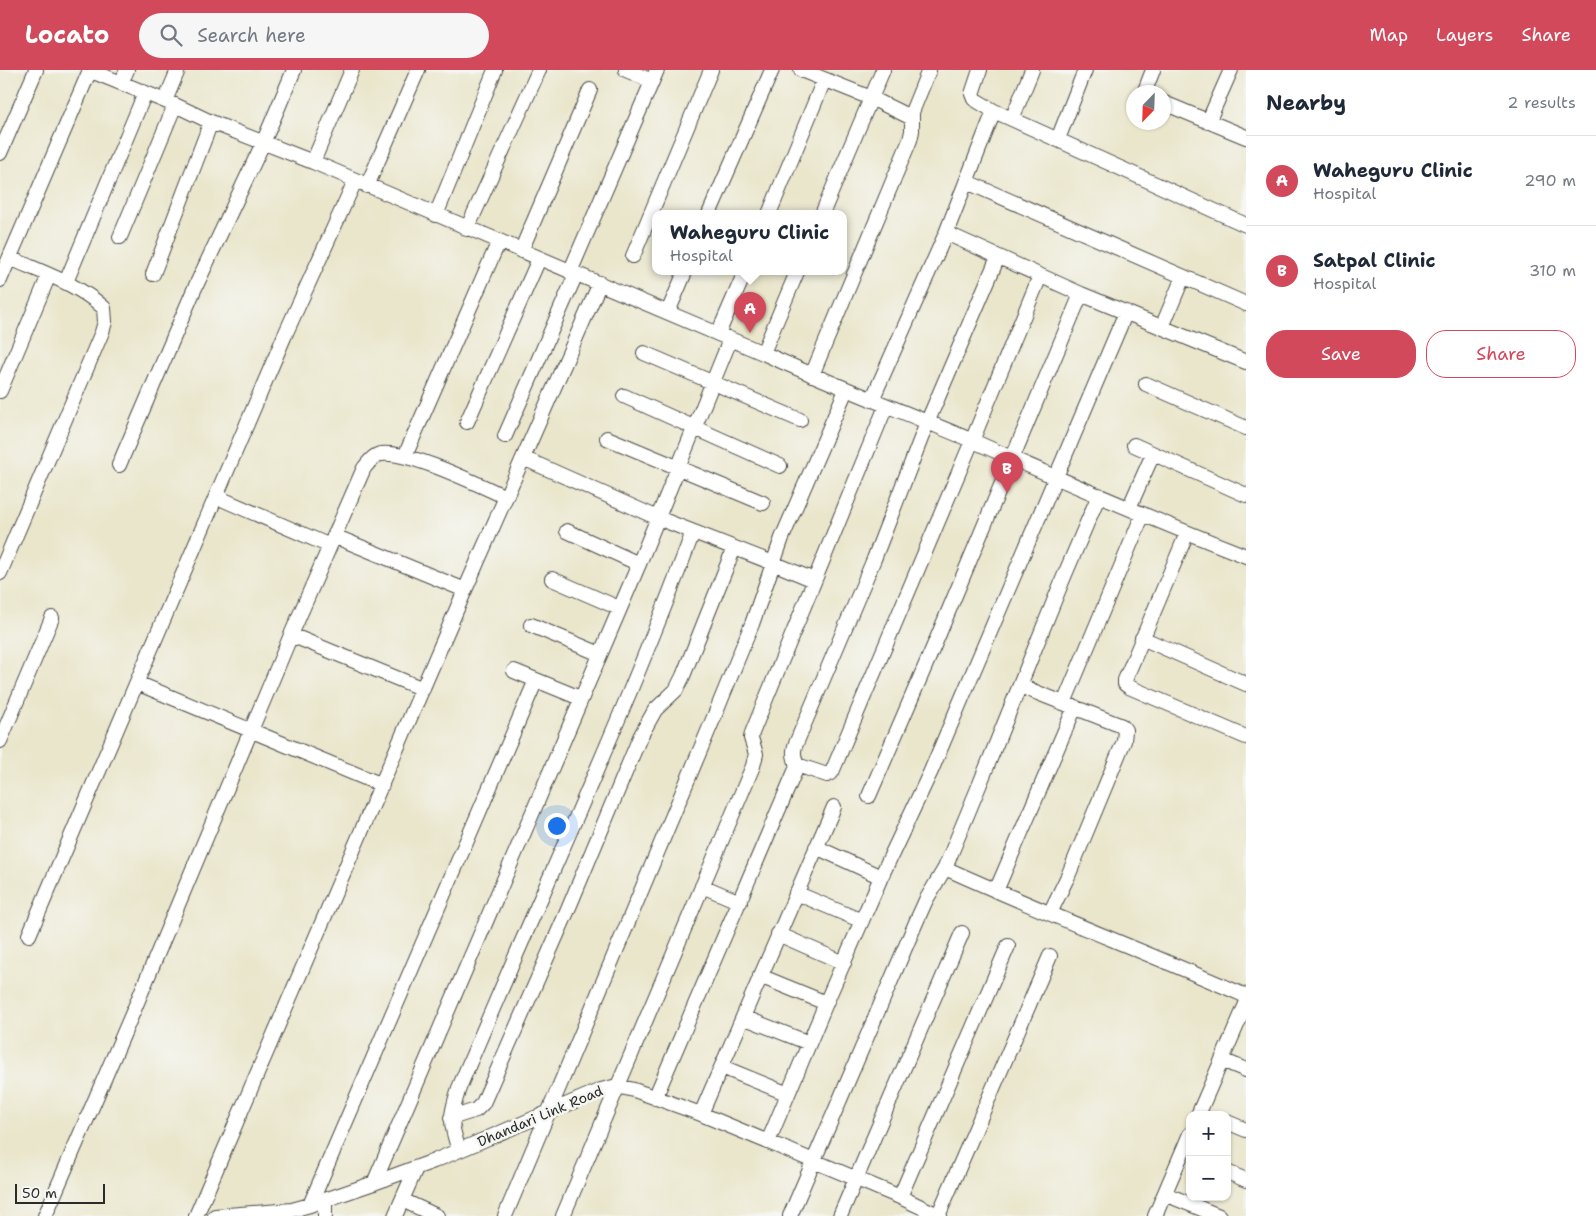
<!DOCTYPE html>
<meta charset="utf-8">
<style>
:root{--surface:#fff;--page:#f6f6f7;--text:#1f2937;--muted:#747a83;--line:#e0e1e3;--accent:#d1495b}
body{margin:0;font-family:"Shantell Sans",sans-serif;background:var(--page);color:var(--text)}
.controls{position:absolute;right:15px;bottom:15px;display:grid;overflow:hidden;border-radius:10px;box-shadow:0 1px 4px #0004}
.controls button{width:45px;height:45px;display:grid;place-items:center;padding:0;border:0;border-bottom:1px solid var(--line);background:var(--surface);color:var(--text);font:25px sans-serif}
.compass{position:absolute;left:1126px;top:15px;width:45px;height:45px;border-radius:50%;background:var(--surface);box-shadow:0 1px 4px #0004;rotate:203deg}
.scale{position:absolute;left:15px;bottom:12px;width:90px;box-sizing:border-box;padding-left:5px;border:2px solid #2b2b2b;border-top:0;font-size:14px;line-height:18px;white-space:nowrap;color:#2b2b2b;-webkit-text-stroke:4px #f6f6f2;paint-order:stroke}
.you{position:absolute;left:556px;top:755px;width:18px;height:18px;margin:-12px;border:4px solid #fff;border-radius:50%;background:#1a73e8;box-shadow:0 0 0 8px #1a73e833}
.badge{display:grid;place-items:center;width:32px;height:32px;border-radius:50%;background:var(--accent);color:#fff;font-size:16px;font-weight:700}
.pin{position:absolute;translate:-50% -41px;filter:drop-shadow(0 1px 2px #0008)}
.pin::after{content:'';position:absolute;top:26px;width:18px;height:15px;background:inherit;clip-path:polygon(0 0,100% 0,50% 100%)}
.popup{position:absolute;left:652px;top:140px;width:195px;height:65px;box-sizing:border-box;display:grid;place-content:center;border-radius:10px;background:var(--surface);filter:drop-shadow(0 1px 4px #0005);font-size:16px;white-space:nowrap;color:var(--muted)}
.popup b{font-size:19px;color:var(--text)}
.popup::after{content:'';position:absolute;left:50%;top:100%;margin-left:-10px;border:10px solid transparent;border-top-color:var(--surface)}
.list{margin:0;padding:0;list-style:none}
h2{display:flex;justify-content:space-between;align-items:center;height:65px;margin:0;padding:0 20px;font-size:21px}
h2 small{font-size:16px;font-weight:400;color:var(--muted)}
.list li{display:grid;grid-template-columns:32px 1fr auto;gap:15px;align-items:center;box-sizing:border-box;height:90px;padding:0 20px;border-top:1px solid var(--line)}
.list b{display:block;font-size:19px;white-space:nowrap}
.list p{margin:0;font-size:16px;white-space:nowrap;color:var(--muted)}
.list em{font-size:16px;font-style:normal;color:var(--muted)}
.actions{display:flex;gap:10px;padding:15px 20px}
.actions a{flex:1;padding:11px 0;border:1px solid var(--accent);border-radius:20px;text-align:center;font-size:18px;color:var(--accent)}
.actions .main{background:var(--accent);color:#fff}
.icon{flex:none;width:28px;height:28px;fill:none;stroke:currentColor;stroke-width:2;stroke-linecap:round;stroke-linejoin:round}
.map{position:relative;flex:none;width:1246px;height:1146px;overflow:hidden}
header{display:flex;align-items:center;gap:30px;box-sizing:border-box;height:70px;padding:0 25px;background:var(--accent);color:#fff}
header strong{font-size:24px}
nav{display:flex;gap:28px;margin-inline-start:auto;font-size:18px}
.search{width:350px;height:45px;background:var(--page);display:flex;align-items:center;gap:12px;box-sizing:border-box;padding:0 18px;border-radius:28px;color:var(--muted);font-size:19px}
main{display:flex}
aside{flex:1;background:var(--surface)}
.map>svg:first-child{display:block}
</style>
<header>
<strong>Locato</strong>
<div class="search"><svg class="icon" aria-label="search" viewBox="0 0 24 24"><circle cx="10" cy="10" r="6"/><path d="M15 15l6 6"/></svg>Search here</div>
<nav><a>Map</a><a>Layers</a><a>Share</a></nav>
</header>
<main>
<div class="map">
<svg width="1246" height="1146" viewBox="0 0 1246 1146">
<rect width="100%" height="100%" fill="#f6f6f2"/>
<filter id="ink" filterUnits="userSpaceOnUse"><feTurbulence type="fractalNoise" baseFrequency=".02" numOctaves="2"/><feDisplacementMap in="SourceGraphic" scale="10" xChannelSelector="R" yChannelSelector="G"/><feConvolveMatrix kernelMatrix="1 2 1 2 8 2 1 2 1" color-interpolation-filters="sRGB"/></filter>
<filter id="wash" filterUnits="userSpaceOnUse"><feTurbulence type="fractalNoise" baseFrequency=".0096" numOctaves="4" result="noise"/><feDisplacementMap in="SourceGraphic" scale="20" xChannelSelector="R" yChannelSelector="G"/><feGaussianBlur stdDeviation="1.12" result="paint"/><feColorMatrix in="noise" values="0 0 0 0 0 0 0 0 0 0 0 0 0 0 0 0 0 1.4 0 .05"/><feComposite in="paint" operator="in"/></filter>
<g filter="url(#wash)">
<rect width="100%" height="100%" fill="#eae6cc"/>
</g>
<g filter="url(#ink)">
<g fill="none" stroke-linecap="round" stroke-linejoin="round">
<g stroke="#484743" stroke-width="16">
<path id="minor" d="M 89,0 L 175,35 L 211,52 L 313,92 L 763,283 C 832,315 903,341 973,371 C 1063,411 1154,450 1246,486
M 626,0 L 652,11
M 801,0 L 871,28 L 912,48
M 980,0 L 972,24 L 974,29 L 994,41 L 1246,155
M 121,13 L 127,0
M 1146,22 L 1146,18 L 1153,0
M 165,31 L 178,0
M 1164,33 L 1246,67
M 1012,49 L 1032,0
M 1208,52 L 1231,0
M 1058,69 L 1085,0
M 0,83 L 36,0
M 313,92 L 352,0
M 967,112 L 1246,234
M 367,116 L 418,0
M 709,144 L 772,0
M 769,144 L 824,10
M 822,144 L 883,0
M 436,145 L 495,0
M 467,159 L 539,0
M 946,163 L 1081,224 L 1246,292
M 120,167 L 175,35
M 521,181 L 590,20
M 633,186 L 711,0
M 570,202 L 657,0
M 153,204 L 211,52
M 0,210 L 90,0
M 66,212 L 145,23
M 668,242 L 685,202
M 1162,257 L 1183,207
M 718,264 L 745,202
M 644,283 L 800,350
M 763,283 L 797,202
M 812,305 L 910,70 L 912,61 L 912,42 L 929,0
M 1146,314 L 1246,358
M 0,321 L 49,205
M 624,326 L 780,396
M 872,330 L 946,163 L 994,41
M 467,352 L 539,189
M 505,366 L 576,204
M 607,368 L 763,433
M 1134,375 L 1246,425
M 405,386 L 499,171
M 523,388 L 658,448 L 773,493 L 814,510
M 119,395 L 193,222 L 263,73 L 294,0
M 217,427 L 330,476
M 1129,438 L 1153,384
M 567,461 L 639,494
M 1187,463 L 1125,610 L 1125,614 L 1129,617 L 1246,667
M 334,466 L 465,520
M 0,503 L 102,262 L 105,252 L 104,238 C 78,214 41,202 10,188
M 552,509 L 619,538
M 531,555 L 600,584
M 291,565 L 423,619
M 1142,568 L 1246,614
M 514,601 L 580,628
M 137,613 L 382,715
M 1020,616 L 1122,656 L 1125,660 L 1124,671 L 1068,806 L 1050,843
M 1064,633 L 1143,444
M 0,671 L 52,548
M 797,695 L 827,705 L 832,702 L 972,371 L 1040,206
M 869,726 L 936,571 L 1081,224
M 816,777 L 881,807
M 945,798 C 1044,843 1146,882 1246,926
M 702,816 L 740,832
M 996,821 L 1075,637
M 796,823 L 862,851
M 778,864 L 844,893
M 29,865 L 284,267 L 355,111
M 760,906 L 826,933
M 743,947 L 809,973
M 1222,990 L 1246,1000
M 722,997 L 788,1024
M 655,1028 L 796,699 C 798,690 791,687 795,676 L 874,489 L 927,353 L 998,187
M 701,1044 L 834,737
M 1198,1045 L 1246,934
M 451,1048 L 476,1040 L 483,1033 L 567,842 L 640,667 L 655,640 L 676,620 L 683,606 L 734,478
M 1227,1052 L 1246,1060
M 768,1072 L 826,933 L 881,807 L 931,701 L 1126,242
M 459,1080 C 449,1051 450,1046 459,1018 C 537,832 623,650 693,462
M 1227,1102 L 1246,1110
M 374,1113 L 639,494 L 730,270
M 1165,1124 L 1219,1146
M 900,1127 L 1008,876
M 402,1130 L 437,1146
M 310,1135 L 536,610
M 45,1146 L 133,942 L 291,565 L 364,398 C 369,392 374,385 381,384 C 408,380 479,415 506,427
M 196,1146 L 465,520 L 600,213
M 215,1146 L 292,1140 L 310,1135 L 374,1113 L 434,1091 L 601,1020 L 617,1016 L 634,1020 L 701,1044 L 900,1127 L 940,1146
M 325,1146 L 325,1130
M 395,1146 L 416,1098
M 505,1146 L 714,647 L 752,554 L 782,468 L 846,320
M 563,1146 L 753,696 L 756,684 L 751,668 L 752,663 L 886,336
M 790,1146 L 917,850 L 926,830 L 945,798 L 979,716 L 1063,509 L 1099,425
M 840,1146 L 962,863
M 938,1146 L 1050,886
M 1155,1146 L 1190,1064"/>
</g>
<use href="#minor" stroke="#fff" stroke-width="14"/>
</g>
</g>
<g text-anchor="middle" stroke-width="5" stroke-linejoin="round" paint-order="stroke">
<g font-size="14" fill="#2b2b2b" stroke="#f6f6f2">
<text transform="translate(540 1046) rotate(-23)" y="5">Dhandari Link Road</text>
</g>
</g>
</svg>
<div class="controls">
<button>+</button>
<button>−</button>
</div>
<svg class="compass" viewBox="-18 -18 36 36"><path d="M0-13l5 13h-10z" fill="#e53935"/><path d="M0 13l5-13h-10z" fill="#747a83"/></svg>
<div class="scale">50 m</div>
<div class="you"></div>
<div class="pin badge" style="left:750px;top:263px">A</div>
<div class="popup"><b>Waheguru Clinic</b>Hospital</div>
<div class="pin badge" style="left:1007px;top:423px">B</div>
</div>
<aside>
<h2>Nearby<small>2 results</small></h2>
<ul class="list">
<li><span class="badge">A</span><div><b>Waheguru Clinic</b><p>Hospital</p></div><em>290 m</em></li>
<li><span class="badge">B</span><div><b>Satpal Clinic</b><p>Hospital</p></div><em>310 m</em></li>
</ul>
<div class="actions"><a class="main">Save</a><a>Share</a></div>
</aside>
</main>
